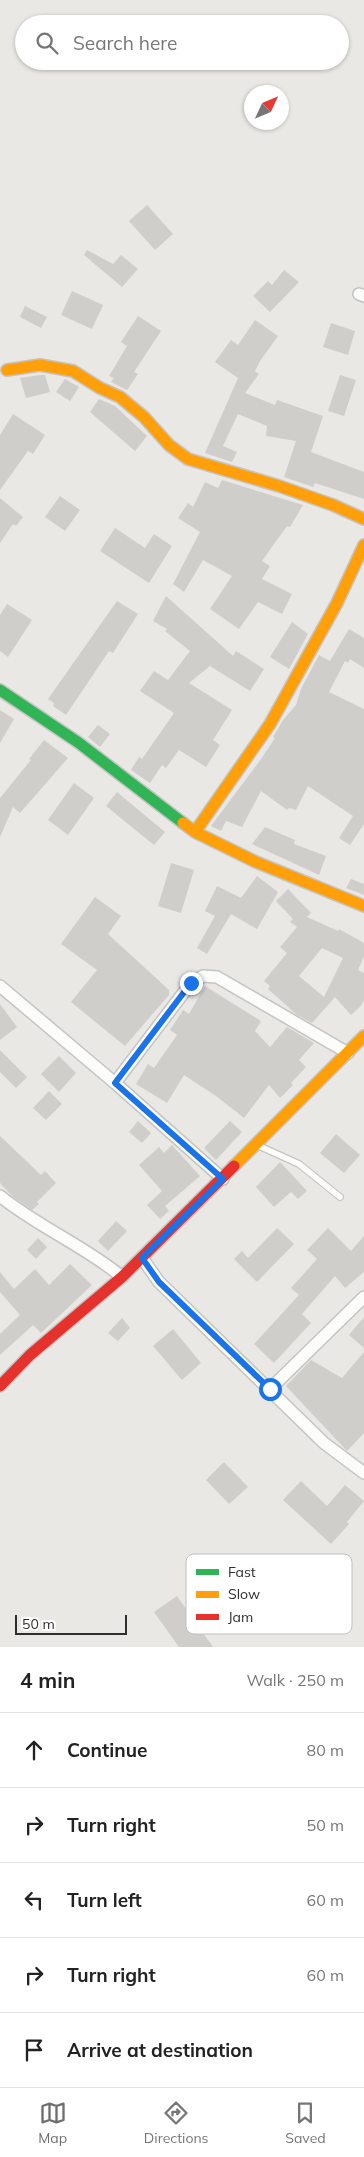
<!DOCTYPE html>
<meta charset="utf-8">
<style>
:root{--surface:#fff;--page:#f6f6f6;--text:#222;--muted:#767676;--line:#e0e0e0;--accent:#6f6e6d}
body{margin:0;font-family:Mulish,sans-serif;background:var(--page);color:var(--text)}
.compass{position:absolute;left:244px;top:85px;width:45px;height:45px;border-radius:50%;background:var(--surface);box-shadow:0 1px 4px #0004;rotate:46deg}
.scale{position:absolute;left:15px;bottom:12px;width:112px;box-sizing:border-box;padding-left:5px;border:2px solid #2d2d2d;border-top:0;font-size:14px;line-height:18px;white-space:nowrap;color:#2d2d2d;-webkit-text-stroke:4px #fff;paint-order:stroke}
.stop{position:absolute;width:15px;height:15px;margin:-11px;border:4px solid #1a73e8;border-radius:50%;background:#fff}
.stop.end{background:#1a73e8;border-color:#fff;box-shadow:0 1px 5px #0008}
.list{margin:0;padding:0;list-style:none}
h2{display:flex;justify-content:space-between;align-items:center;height:65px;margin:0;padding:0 20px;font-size:21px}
h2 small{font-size:16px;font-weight:400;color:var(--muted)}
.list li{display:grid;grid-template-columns:32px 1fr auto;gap:15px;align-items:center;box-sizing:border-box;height:75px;padding:0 20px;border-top:1px solid var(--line)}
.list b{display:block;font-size:19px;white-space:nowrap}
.list em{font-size:16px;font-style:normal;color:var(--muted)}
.icon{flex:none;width:28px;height:28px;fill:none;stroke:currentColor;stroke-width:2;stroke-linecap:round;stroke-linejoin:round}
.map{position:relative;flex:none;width:364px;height:1647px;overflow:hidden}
.search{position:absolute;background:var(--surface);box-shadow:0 1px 4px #0004;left:15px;right:15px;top:15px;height:55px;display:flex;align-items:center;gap:12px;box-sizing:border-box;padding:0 18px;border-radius:28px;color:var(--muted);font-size:19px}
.sheet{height:440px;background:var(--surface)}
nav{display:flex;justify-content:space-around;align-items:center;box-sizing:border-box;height:70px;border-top:1px solid var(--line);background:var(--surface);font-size:14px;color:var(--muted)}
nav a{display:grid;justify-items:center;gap:2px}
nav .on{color:var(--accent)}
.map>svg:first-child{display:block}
</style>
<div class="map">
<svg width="364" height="1647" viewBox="0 0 364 1647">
<rect width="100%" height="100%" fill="#eae8e4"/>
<path fill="#cfceca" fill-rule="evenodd" d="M 147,205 L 173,234 L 155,250 L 129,221 Z
M 87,250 L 113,264 L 121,255 L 138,269 L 122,287 L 84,255 Z
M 284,270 L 299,282 L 270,312 L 253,296 L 268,281 L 272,285 Z
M 72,291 L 103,305 L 92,329 L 61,315 Z
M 25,306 L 47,317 L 41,328 L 20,317 Z
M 138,316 L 161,331 L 134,372 L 138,374 L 127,390 L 111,382 L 114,378 L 109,376 L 127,346 L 121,342 Z
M 255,320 L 278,336 L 260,361 L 255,371 L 259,374 L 245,393 L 275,405 L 277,400 L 323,416 L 311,452 L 364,472 L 364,499 L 315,483 L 313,487 L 284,477 L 296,441 L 266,436 L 267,426 L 238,414 L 223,446 L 237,452 L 232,462 L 205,453 L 238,378 L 215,362 L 231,340 L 238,345 Z
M 331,323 L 355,331 L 348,355 L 323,347 Z
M 40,375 L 45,375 L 50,392 L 26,398 L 20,378 Z
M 340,375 L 356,380 L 344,416 L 328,411 Z
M 65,379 L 79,387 L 70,401 L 56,392 Z
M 99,399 L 115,406 L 147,436 L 135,451 L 90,412 Z
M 13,414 L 45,435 L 33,454 L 28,451 L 0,490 L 0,435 Z
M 222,480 L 303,505 L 290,527 L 287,526 L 262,561 L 270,566 L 262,579 L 292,594 L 282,614 L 258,602 L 239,629 L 210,609 L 232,576 L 203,560 L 184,592 L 173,584 L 200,532 L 178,518 L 188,503 L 193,507 L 205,482 L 218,488 Z
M 60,496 L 80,510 L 65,531 L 45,517 Z
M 0,498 L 23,517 L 16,526 L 13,524 L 0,543 Z
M 115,528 L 145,548 L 154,534 L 172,546 L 149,583 L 100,551 Z
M 166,596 L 233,656 L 236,651 L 264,669 L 250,691 L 210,666 L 189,683 L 232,710 L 213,740 L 220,745 L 206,767 L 179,750 L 166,768 L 162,765 L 150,783 L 131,770 L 139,757 L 142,759 L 174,713 L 140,691 L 154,671 L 168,680 L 190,651 L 165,631 L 167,629 L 153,621 Z
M 117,601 L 138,614 L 113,653 L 109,651 L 66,715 L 53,706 L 54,703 L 48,699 Z
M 7,604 L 32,620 L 8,657 L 0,651 L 0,615 Z
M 292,622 L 308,634 L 289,669 L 270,657 Z
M 349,629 L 364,638 L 364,668 L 350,659 L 348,663 L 345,661 L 329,692 L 364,709 L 364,824 L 350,845 L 339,838 L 353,816 L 308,786 L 296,810 L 289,808 L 287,810 L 261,791 L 242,827 L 226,821 L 221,831 L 211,826 L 261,759 L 275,738 L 273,737 L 283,720 L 296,705 L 301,689 L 319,655 L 330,661 Z
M 0,710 L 14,719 L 0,743 Z
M 98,725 L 110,734 L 100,747 L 88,737 Z
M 44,740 L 68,758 L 20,813 L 13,807 L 0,837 L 0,798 L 31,760 L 29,759 Z
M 74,783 L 94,798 L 68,835 L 48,820 Z
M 117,792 L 165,832 L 154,845 L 106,806 Z
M 265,827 L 295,840 L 294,844 L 326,856 L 319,875 L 252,844 Z
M 171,863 L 194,870 L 181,913 L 158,906 Z
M 257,876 L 278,892 L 257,929 L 231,914 L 207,954 L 197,948 L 215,916 L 205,911 L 217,886 L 241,898 Z
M 351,879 L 364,884 L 364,895 L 346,888 Z
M 288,889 L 311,913 L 307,917 L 338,931 L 339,929 L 364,943 L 364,956 L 358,970 L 364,973 L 364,1000 L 361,1006 L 351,1015 L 335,997 L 312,1023 L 297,1015 L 268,989 L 270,986 L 264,981 L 287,953 L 280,947 L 297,927 L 290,922 L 293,919 L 276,901 ZM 322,948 L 343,958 L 324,997 L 299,976 Z
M 95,897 L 121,916 L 108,934 L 169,990 L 169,995 L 125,1046 L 71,1002 L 97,970 L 61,944 Z
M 205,986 L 261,1021 L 255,1031 L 270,1047 L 287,1027 L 314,1043 L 299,1060 L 306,1067 L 291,1083 L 293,1085 L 280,1098 L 269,1085 L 244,1118 L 216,1096 L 184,1075 L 167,1103 L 136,1084 L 148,1064 L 154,1068 L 177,1035 L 170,1030 L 183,1010 L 189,1014 Z
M 0,1004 L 17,1027 L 0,1040 Z
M 0,1050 L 27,1077 L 16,1088 L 0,1072 Z
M 59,1056 L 76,1073 L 59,1092 L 41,1074 Z
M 49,1091 L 62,1104 L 46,1120 L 33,1108 Z
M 138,1121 L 151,1133 L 142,1143 L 129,1132 Z
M 230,1121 L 242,1132 L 216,1160 L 204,1148 Z
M 336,1134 L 360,1155 L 344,1173 L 320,1153 Z
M 0,1136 L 41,1175 L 45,1171 L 56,1183 L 37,1202 L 39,1204 L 32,1210 L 13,1197 L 0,1183 Z
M 172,1145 L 200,1176 L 165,1206 L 169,1211 L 160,1219 L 147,1205 L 162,1191 L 139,1165 L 159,1147 L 164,1153 Z
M 280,1162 L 307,1191 L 298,1199 L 291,1192 L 274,1207 L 256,1187 Z
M 116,1221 L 127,1231 L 108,1251 L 98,1241 Z
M 277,1228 L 294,1244 L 257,1282 L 234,1259 L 242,1251 L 248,1258 Z
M 328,1228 L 351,1251 L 364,1236 L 364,1272 L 345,1288 L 335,1276 L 302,1314 L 311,1323 L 274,1363 L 254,1344 L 299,1295 L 291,1288 L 317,1259 L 307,1250 Z
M 38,1238 L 47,1247 L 36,1259 L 27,1250 Z
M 70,1264 L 92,1285 L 41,1333 L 33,1325 L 0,1355 L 0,1334 L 20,1315 L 0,1292 L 0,1272 L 14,1289 L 35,1269 L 49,1285 Z
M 364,1317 L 364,1348 L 349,1335 Z
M 122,1318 L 130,1328 L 118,1341 L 108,1333 Z
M 173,1329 L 201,1363 L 182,1380 L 153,1346 Z
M 364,1352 L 364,1433 L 347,1451 L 286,1386 L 311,1360 L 342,1378 Z
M 224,1462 L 248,1487 L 229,1504 L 206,1480 Z
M 301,1481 L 327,1506 L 345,1485 L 364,1501 L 347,1522 L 349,1524 L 331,1544 L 283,1500 Z
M 177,1596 L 213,1647 L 179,1647 L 154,1612 Z"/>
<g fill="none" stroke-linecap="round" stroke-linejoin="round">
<g stroke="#c4c4c4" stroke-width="8">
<path id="lane" d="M 257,1145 L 299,1164 L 340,1197"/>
</g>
<g stroke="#c4c4c4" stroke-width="14">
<path id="street" d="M 359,294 L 364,296
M 0,986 L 115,1083 L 223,1179
M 115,1083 L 191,983 L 203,976 L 217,977 L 348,1053
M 0,1196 C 38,1227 85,1246 122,1277
M 142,1258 L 159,1282 L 324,1443 L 364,1473
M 270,1389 L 364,1297"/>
</g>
<g stroke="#c4c4c4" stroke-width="14">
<path id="fast" d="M 0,690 L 79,743 L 183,823"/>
</g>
<g stroke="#c4c4c4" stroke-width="14">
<path id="slow" d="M 7,370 L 40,365 L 73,371 L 100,388 L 120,397 L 144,417 L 169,445 L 188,459 L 279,486 L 333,505 L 364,519
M 183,823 L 195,832 L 256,862 L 364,906
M 195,832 L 270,724 L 337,603 L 364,545
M 234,1166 L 364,1036"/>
</g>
<g stroke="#c4c4c4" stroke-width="14">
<path id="jam" d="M 0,1386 L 30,1355 L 122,1277 L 234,1166"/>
</g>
<use href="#lane" stroke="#fcfcfb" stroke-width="5.5"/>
<use href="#street" stroke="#fcfcfb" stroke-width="11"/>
<use href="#fast" stroke="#30b455" stroke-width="11"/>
<use href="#slow" stroke="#ff9f0a" stroke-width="11"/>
<use href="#jam" stroke="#e5322d" stroke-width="11"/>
</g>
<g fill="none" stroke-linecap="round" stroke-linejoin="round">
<path stroke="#1a73e8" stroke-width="6" d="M 191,983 L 115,1083 L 223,1179 L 142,1258 L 159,1282 L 270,1389"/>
</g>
<rect x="186" y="1554" width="166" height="80" rx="8" fill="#fff" stroke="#c0c0c0" stroke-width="1"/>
<rect x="196" y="1569" width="23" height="6" fill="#30b455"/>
<rect x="196" y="1591" width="23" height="7" fill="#ff9f0a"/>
<rect x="196" y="1614" width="23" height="6" fill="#e5322d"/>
<g font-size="14" fill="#2d2d2d">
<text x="228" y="1577">Fast</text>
<text x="228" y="1599">Slow</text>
<text x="228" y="1622">Jam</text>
</g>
</svg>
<svg class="compass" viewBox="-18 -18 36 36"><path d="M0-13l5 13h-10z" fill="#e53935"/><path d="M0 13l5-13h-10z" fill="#767676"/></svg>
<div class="scale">50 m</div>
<div class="stop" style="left:270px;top:1389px"></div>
<div class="stop end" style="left:191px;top:983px"></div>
<div class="search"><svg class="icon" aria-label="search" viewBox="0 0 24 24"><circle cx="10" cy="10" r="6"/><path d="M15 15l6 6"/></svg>Search here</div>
</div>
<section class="sheet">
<h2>4 min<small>Walk · 250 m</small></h2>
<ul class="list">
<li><svg class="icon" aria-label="ahead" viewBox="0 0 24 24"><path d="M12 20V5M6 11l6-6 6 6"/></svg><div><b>Continue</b></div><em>80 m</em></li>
<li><svg class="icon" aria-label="right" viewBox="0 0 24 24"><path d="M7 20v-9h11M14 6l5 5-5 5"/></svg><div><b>Turn right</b></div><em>50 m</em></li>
<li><svg class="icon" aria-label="left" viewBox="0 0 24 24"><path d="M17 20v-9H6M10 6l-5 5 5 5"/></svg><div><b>Turn left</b></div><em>60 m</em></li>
<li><svg class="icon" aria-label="right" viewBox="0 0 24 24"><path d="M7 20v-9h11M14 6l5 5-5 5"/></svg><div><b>Turn right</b></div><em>60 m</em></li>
<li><svg class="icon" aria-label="arrive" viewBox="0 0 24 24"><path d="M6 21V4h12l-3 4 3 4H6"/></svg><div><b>Arrive at destination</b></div></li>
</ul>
</section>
<nav>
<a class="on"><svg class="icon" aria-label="map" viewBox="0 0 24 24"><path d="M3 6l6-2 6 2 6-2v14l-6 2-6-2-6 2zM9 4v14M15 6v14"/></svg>Map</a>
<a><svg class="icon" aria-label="directions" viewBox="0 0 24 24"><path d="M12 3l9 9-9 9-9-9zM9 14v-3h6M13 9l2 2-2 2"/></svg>Directions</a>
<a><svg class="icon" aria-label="saved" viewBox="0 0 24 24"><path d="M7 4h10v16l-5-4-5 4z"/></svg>Saved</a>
</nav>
